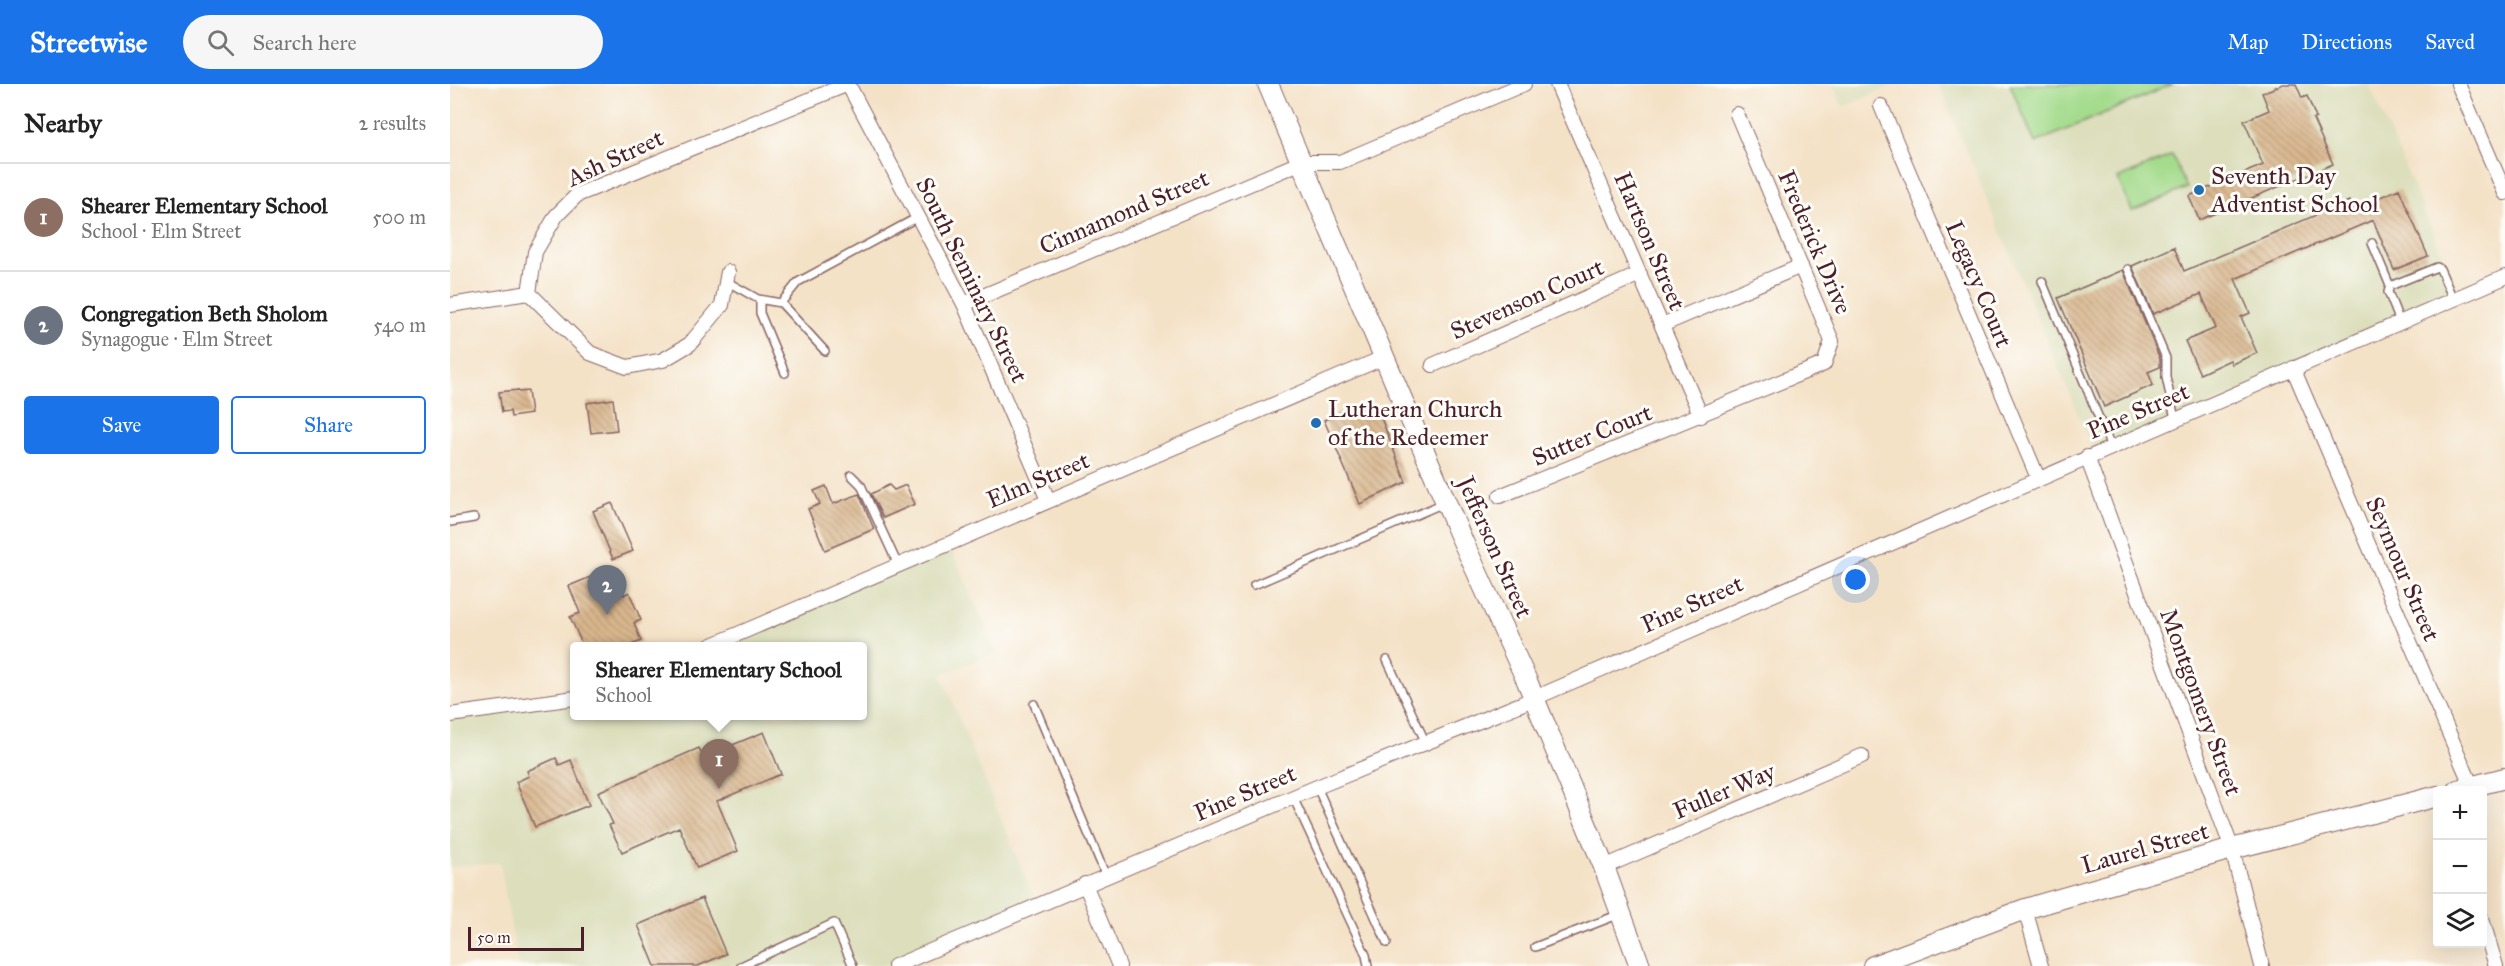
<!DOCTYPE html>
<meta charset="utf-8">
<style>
:root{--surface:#fff;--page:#f6f6f6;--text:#222;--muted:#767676;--line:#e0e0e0;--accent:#1a73e8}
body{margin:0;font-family:"IM FELL Great Primer",serif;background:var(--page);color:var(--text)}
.controls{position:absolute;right:18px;bottom:18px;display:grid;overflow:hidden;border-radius:6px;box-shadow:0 6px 24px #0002}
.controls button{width:54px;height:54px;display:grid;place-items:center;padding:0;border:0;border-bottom:2px solid var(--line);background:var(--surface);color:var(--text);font:30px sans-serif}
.scale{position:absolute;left:18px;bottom:15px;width:116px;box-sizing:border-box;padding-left:6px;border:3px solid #4a1f2b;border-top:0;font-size:16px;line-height:21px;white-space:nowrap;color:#4a1f2b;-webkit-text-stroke:4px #fdfcf7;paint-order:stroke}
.you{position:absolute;left:1406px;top:496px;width:21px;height:21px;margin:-15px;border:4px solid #fff;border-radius:50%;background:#1a73e8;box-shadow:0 0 0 9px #1a73e833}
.badge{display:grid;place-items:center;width:39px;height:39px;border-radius:50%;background:var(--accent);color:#fff;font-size:20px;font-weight:700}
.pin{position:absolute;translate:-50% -50px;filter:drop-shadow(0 2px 3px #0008)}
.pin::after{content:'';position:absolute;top:32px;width:21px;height:18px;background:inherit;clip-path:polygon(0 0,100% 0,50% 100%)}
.popup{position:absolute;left:120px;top:558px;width:297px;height:78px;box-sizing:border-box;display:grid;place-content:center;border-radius:6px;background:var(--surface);filter:drop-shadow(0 2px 4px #0005);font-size:20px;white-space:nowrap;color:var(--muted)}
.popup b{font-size:22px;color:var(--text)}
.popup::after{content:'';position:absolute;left:50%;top:100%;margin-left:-12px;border:12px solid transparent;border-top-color:var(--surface)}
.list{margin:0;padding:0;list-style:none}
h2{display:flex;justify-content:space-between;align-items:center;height:78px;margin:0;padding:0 24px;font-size:26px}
h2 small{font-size:20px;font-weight:400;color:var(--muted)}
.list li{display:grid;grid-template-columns:39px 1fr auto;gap:18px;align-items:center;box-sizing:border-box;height:108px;padding:0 24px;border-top:2px solid var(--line)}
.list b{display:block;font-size:22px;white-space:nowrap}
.list p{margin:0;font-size:20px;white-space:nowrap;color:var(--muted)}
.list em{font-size:20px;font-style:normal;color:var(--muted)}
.actions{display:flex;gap:12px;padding:18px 24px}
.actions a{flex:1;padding:14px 0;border:2px solid var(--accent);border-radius:6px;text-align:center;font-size:21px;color:var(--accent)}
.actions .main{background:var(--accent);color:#fff}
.icon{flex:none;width:33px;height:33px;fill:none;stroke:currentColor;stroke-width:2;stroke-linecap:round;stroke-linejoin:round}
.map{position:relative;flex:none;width:2055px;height:882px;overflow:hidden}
header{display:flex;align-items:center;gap:36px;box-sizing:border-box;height:84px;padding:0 30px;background:var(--accent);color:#fff}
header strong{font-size:28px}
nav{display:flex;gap:33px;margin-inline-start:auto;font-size:21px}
.search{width:420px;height:54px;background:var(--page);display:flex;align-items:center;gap:15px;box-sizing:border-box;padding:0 21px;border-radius:33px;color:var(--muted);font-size:22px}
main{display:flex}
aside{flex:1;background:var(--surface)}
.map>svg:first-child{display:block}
</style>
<header>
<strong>Streetwise</strong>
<div class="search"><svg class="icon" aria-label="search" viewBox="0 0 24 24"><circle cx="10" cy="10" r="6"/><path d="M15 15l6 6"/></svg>Search here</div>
<nav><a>Map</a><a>Directions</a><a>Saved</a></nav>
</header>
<main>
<aside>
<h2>Nearby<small>2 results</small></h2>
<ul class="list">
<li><span class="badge" style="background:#8d6e63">1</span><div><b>Shearer Elementary School</b><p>School · Elm Street</p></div><em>500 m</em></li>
<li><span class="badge" style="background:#6b7280">2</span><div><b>Congregation Beth Sholom</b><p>Synagogue · Elm Street</p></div><em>540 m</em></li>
</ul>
<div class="actions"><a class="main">Save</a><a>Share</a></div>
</aside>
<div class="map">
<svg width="2055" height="882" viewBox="0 0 2055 882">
<defs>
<pattern id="building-back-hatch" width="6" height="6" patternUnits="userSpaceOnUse" patternTransform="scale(1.5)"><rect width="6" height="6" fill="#d9b78e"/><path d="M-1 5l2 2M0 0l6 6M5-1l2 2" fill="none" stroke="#b29474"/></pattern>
</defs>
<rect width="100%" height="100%" fill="#fdfcf7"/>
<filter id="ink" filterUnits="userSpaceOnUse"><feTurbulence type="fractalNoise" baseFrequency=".0167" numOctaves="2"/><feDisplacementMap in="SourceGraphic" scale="12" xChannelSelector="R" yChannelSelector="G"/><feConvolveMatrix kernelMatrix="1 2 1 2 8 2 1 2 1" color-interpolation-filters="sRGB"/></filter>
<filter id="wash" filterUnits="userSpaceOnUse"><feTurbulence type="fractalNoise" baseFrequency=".008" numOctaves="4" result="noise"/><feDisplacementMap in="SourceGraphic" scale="24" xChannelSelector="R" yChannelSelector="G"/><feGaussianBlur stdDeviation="1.35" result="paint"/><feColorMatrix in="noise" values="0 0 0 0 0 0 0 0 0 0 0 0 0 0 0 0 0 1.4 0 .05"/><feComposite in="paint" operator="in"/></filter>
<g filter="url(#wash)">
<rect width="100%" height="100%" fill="#f4e2c7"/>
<path fill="#dcdebc" d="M 1383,0 L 1446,0 L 1393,23 Z
M 1488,0 L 1919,0 L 2011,212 L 1645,370 Z
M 499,459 L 546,568 L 491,591 L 587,821 L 445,882 L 68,882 L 50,779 L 0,783 L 0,631 L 125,614 L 125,632 L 413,632 L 413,562 L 260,562 Z"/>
<path fill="#a4db8d" stroke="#777d5c" stroke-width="1.5" d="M 1560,0 L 1723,0 L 1585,59 Z
M 1722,71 L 1737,104 L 1682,127 L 1668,95 Z"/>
<g id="blocks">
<path fill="url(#building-back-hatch)" d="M 1833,0 L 1846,0 L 1852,14 L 1857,12 L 1866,34 L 1863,35 L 1883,80 L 1749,136 L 1739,112 L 1813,81 L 1794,37 L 1819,26 L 1812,9 Z
M 1949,105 L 1978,172 L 1944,186 L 1923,136 L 1785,195 L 1800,229 L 1791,233 L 1807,269 L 1782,280 L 1780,276 L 1750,290 L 1735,257 L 1766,244 L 1751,210 L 1703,230 L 1682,182 L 1724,163 L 1734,187 L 1899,117 L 1902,125 Z
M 1673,186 L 1710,275 L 1710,283 L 1698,288 L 1703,301 L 1654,323 L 1608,214 Z
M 68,306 L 69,308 L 78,307 L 81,330 L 61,333 L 60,327 L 52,328 L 49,308 Z
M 163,315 L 167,346 L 141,349 L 137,319 Z
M 909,321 L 916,331 L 928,326 L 956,398 L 910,420 L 874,336 Z
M 439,401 L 444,406 L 456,401 L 465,420 L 433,434 L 421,410 Z
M 376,402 L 383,420 L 409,410 L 424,445 L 375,466 L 358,425 L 370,420 L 364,407 Z
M 162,419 L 183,467 L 163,475 L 143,427 Z
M 162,484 L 174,511 L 179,508 L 191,536 L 184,539 L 191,557 L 179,562 L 133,562 L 120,533 L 130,529 L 119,502 Z
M 314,648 L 331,690 L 267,717 L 288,767 L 247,784 L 229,743 L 172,768 L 159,741 L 163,740 L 148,708 L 249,664 L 253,673 Z
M 106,674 L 109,681 L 121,676 L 139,721 L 85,743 L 66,698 L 79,692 L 77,687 Z
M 252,814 L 276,870 L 248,882 L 205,882 L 188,841 Z"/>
</g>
</g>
<g filter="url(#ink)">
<use href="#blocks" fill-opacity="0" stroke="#866362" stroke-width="1.5"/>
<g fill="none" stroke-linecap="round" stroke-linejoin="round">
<g stroke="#866362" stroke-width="10">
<path id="lane" d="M 1922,159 L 1940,202
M 1678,185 L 1716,274 L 1716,293 L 1725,335
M 276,197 L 308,215 L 331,219 L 375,267
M 1592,197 L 1661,363
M 310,216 L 310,229 L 335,289
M 331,219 L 348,198 L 468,133
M 1950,238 L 1938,208 L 1940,202 L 1987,183 L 1990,185 L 2003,215
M 401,391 L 411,401 L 448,481
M 0,438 L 24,434
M 804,501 L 994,419
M 937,576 L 975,657
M 584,620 L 656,792
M 867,703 L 937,859
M 843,713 L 916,871 L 918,882
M 1085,863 L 1170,830
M 291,882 L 384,839 L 403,882"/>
</g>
<g stroke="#866362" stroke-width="16">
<path id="street" d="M 398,0 L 514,220 L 598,416
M 1107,0 L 1251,332
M 2008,0 L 2055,109
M 1431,22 L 1588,394
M 79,209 L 140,269 L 177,283 L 213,276 L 240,260 L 272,221 L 278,188
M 514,220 L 852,78 L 890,78 L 1074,0
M 0,221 L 79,209 L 85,168 L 106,132 L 127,111 L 398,0
M 1212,241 L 1351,182
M 983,281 L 1190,190
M 1843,284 L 2022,703
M 1637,373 L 1782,765 L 1812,882
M 1050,412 L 1374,280 L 1382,257 L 1287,30
M 260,562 L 935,273
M 0,631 L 125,614
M 1154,783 L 1412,672
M 635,800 L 669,882
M 1575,825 L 1591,882
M 2032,835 L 2046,882
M 445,882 L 867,703 L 1071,620 L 2055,193"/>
</g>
<g stroke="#866362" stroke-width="22">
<path id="secondary" d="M 818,0 L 1009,449 L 1077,597 L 1154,783 L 1190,882
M 2008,706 L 2055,694
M 1423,882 L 1575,825 L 1782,765 L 1988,712"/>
</g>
<use href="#lane" stroke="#fff" stroke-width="7"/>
<use href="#street" stroke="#fff" stroke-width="14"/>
<use href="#secondary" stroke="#fff" stroke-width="20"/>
</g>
</g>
<g fill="#1f6fb2" stroke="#fdfcf7" stroke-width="2">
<circle cx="1749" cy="106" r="6"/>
<circle cx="866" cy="339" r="6"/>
</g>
<g text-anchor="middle" stroke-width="6" stroke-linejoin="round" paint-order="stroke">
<g font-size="24" fill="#4a1f2b" stroke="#fdfcf7">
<text transform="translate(165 74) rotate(-25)" y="8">Ash Street</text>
<text transform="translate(674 128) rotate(-23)" y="8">Cinnamond Street</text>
<text transform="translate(1200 157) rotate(67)" y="8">Hartson Street</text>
<text transform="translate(1365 158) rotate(67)" y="8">Frederick Drive</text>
<text transform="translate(522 196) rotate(64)" y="8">South Seminary Street</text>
<text transform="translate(1529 200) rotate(67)" y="8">Legacy Court</text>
<text transform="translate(1077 215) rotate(-24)" y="8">Stevenson Court</text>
<text transform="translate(1688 327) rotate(-23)" y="8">Pine Street</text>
<text transform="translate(1142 351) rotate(-22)" y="8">Sutter Court</text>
<text transform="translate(588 396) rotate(-23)" y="8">Elm Street</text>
<text transform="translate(1045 463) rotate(66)" y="8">Jefferson Street</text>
<text transform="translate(1953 485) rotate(67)" y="8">Seymour Street</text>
<text transform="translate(1242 520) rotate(-24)" y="8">Pine Street</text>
<text transform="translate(1751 618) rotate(70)" y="8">Montgomery Street</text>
<text transform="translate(1274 707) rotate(-23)" y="8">Fuller Way</text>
<text transform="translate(795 709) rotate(-23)" y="8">Pine Street</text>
<text transform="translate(1695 764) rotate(-16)" y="8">Laurel Street</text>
</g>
<g font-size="24" fill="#4a1f2b" stroke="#fdfcf7" text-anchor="start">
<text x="1761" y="100">Seventh Day<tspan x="1761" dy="28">Adventist School</tspan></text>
<text x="878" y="333">Lutheran Church<tspan x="878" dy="28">of the Redeemer</tspan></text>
</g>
</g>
</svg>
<div class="controls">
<button>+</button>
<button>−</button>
<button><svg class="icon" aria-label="layers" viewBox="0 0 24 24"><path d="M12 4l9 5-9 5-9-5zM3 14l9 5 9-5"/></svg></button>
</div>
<div class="scale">50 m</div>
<div class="you"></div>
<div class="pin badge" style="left:269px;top:705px;background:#8d6e63">1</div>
<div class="popup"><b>Shearer Elementary School</b>School</div>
<div class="pin badge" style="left:157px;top:531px;background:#6b7280">2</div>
</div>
</main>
